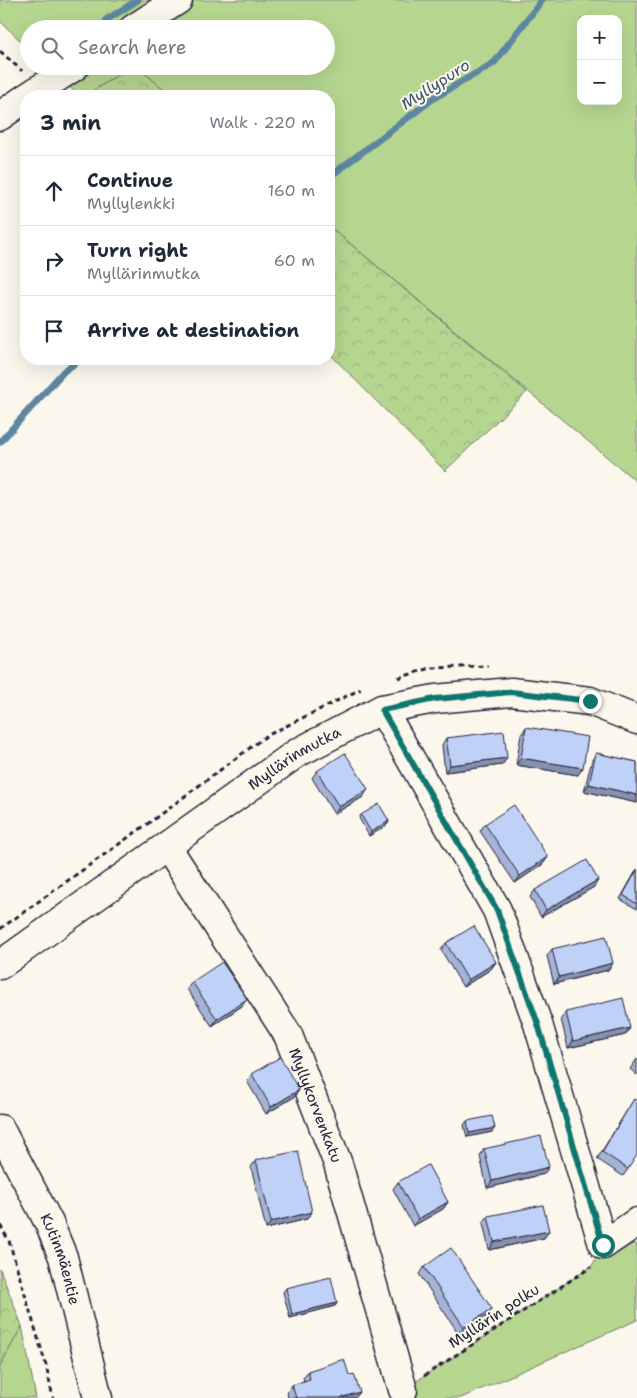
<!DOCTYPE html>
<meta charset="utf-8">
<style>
:root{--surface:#fff;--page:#f2f2f3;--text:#1f2937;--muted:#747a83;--line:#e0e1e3}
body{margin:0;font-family:"Shantell Sans",sans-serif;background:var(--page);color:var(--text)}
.controls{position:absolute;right:15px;top:15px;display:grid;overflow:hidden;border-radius:10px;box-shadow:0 5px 20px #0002}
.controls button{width:45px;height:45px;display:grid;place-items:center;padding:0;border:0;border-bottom:1px solid var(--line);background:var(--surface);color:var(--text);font:25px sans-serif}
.stop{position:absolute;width:15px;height:15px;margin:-11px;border:4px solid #0f766e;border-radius:50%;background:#fff}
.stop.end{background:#0f766e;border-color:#fff;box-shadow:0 1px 5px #0008}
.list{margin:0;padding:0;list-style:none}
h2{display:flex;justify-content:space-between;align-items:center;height:65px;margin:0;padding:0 20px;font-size:21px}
h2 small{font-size:16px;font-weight:400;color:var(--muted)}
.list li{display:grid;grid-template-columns:32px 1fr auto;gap:15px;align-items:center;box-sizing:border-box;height:70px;padding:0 20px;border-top:1px solid var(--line)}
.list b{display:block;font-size:19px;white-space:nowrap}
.list p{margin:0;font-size:16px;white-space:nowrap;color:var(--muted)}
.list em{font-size:16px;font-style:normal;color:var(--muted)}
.icon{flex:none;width:28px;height:28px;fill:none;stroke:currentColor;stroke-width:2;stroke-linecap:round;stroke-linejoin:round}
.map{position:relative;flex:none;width:637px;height:1398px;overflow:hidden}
.search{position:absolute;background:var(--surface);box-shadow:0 5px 20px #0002;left:20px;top:20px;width:315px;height:55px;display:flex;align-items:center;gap:12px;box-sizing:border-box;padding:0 18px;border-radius:28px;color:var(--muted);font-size:19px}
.panel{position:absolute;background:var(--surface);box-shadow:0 5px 20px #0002;left:20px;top:90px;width:315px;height:275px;border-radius:20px}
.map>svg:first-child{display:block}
</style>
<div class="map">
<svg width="637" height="1398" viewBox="0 0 637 1398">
<defs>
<pattern id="forest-crowns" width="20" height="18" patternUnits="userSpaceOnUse" patternTransform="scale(1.25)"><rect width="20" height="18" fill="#b6d690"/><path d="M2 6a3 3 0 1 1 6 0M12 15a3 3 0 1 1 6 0" fill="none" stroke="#9cb77d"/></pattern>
</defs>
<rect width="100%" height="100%" fill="#fbf7ec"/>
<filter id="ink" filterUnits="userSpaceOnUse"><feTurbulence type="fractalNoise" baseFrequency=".02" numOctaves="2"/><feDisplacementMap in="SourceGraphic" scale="10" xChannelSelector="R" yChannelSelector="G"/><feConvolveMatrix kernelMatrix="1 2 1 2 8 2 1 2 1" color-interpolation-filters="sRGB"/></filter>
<g filter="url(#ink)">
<path fill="#b6d690" stroke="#6c7c66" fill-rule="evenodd" d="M 0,0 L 637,0 L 637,482 L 329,226 L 329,96 L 172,96 L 136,66 L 326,66 L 326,29 L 29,29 L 29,49 L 0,21 ZM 581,19 L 618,19 L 618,101 L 581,101 Z
M 47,66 L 132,66 L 85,96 L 79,96 Z
M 637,1244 L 637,1320 L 461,1398 L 405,1398 L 403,1390 L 592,1266 L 603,1245 Z
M 22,1326 L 36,1398 L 0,1398 L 0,1366 Z"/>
<path fill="url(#forest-crowns)" stroke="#6c7c66" d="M 132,66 L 136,66 L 172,96 L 85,96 Z
M 329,226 L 527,392 L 445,471 L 329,353 Z
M 0,1269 L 22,1326 L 0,1366 Z"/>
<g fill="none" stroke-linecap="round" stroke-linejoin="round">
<path stroke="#5d86a1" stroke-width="7" d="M 106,20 L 138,0
M 329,177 L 434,98 L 494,63 L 542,0
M 0,442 L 64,371 L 81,359"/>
<g stroke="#22223b" stroke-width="31">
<g id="street">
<path d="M 133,29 L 178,0"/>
<path d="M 29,96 L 75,66"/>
<path d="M 0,116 L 26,98"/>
<path d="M 382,709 L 497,910 L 538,1024 L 603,1245 L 637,1222"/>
<path id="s1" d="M 167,847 L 288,1035 L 338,1164 L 403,1390"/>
<path id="s2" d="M 0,965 L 297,753 L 382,709 L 435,699 L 511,692 L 590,701 L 637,720"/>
</g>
</g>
<g stroke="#22223b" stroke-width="31">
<g id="secondary">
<path id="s3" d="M 0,1129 L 49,1223 L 63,1257 L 98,1398"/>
</g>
</g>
<path stroke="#22223b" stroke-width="3" stroke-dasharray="5 4" stroke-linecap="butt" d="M 0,51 L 22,71
M 398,678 L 431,668 L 488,666
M 0,929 L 150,822 L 266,736 L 361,689
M 0,1225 L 9,1241 L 46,1365 L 53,1398
M 424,1376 L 591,1267"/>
<use href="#street" stroke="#fbf7ec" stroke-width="28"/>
<use href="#secondary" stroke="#fbf7ec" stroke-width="28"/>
</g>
<path fill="#a5b4d4" stroke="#22223b" d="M 526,727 L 578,775 L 516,765 L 521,735 Z
M 446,738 L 507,758 L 502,765 L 445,772 L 442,745 Z
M 596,753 L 637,762 L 637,803 L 584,791 L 592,760 Z
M 317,771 L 368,789 L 363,797 L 334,814 L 312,778 Z
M 361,815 L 389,821 L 387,825 L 369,836 L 359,818 Z
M 485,824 L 548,857 L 543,864 L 515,883 L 480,831 Z
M 637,869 L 637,909 L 620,899 Z
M 598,880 L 594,887 L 541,917 L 530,897 L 535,890 Z
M 446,943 L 496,962 L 491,969 L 463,987 L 441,950 Z
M 552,949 L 613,963 L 608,970 L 554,984 L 547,956 Z
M 192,982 L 247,999 L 242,1006 L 212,1026 L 187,989 Z
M 566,1012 L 630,1028 L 625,1035 L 568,1048 L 561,1019 Z
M 637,1059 L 637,1075 L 630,1069 Z
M 252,1074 L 299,1090 L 294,1097 L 266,1114 L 247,1081 Z
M 634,1099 L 628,1169 L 623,1176 L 597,1159 Z
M 467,1121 L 492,1132 L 467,1137 L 464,1125 Z
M 484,1149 L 544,1174 L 487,1188 L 480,1156 Z
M 256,1160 L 312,1212 L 307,1219 L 266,1229 L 251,1167 Z
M 398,1182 L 448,1202 L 443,1209 L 413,1226 L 393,1189 Z
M 488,1216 L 549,1231 L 544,1238 L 489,1250 L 483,1223 Z
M 424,1267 L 492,1309 L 487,1316 L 459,1334 L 419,1274 Z
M 286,1288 L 337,1303 L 335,1306 L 290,1318 L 283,1292 Z
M 308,1371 L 349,1375 L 360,1392 L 355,1398 L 288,1398 L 287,1392 L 292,1385 L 304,1381 L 303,1378 Z"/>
<path fill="#8692ad" stroke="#22223b" d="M 507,758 L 502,765 L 445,772 L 450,765 Z
M 521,758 L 583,768 L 578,775 L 516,765 Z
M 589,784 L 637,795 L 637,803 L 584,791 Z
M 368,789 L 363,797 L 334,814 L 339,807 Z
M 389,821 L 387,825 L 369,836 L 371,832 Z
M 548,857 L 543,864 L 515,883 L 520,876 Z
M 598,880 L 594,887 L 541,917 L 546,910 Z
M 496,962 L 491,969 L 463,987 L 468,980 Z
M 613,963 L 608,970 L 554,984 L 559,977 Z
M 247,999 L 242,1006 L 212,1026 L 217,1019 Z
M 630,1028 L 625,1035 L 568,1048 L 573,1041 Z
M 299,1090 L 294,1097 L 266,1114 L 271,1107 Z
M 495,1128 L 492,1132 L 467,1137 L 469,1133 Z
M 549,1167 L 544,1174 L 487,1188 L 492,1181 Z
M 448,1202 L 443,1209 L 413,1226 L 418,1219 Z
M 312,1212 L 307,1219 L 266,1229 L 271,1222 Z
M 549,1231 L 544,1238 L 489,1250 L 494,1242 Z
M 337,1303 L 335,1306 L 290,1318 L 292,1314 Z
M 492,1309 L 487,1316 L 459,1334 L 464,1327 Z
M 360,1392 L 355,1398 L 340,1398 Z"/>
<path fill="#c0d1f7" stroke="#22223b" d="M 526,727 L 588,737 L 583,768 L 521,758 Z
M 504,731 L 507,758 L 450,765 L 446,738 Z
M 345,753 L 368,789 L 339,807 L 317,771 Z
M 596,753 L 637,762 L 637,795 L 589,784 Z
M 379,804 L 389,821 L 371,832 L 361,815 Z
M 514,805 L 548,857 L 520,876 L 485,824 Z
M 587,860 L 598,880 L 546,910 L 535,890 Z
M 637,870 L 637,904 L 623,895 Z
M 474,926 L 496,962 L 468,980 L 446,943 Z
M 606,936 L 613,963 L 559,977 L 552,949 Z
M 222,962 L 247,999 L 217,1019 L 192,982 Z
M 623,998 L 630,1028 L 573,1041 L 566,1012 Z
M 280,1057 L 299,1090 L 271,1107 L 252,1074 Z
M 634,1099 L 637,1101 L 637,1155 L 628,1169 L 602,1152 Z
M 492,1116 L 495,1128 L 469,1133 L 467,1121 Z
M 541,1136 L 549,1167 L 492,1181 L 484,1149 Z
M 298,1151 L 312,1212 L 271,1222 L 256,1160 Z
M 428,1165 L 448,1202 L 418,1219 L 398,1182 Z
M 543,1205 L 549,1231 L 494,1242 L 488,1216 Z
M 451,1248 L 492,1309 L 464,1327 L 424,1267 Z
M 331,1277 L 337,1303 L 292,1314 L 286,1288 Z
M 344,1359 L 349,1375 L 354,1374 L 360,1392 L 340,1398 L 296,1398 L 292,1385 L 310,1379 L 308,1371 Z"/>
</g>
<g fill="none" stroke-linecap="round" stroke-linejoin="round" filter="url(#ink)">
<path stroke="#0f766e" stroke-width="6" d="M 590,701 L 511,692 L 435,699 L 382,710 L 497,910 L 538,1024 L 603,1245"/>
</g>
<g text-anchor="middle" stroke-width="4" stroke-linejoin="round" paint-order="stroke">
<g font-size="15" fill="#22223b" stroke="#fbf7ec">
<text dy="5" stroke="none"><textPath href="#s2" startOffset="360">Myllärinmutka</textPath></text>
<text dy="5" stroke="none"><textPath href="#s1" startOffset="299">Myllykorvenkatu</textPath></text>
<text dy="5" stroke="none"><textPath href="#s3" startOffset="144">Kutinmäentie</textPath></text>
<text transform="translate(494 1316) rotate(-33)" y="5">Myllärin polku</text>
</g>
<g font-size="16" font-style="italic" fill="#3f546e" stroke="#fbf7ec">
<text transform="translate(435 84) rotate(-33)" y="6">Myllypuro</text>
</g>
</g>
</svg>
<div class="controls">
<button>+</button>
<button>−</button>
</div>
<div class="stop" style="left:603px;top:1245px"></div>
<div class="stop end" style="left:590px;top:701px"></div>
<div class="search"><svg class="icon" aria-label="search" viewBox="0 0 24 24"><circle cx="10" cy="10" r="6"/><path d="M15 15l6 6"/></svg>Search here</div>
<section class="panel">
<h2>3 min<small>Walk · 220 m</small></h2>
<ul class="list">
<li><svg class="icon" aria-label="ahead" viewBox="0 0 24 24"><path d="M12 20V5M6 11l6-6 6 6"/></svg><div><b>Continue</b><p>Myllylenkki</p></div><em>160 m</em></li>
<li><svg class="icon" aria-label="right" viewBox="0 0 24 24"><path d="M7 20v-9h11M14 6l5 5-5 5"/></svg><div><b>Turn right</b><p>Myllärinmutka</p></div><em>60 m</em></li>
<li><svg class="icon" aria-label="arrive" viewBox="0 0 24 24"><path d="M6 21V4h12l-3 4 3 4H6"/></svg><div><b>Arrive at destination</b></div></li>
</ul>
</section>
</div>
